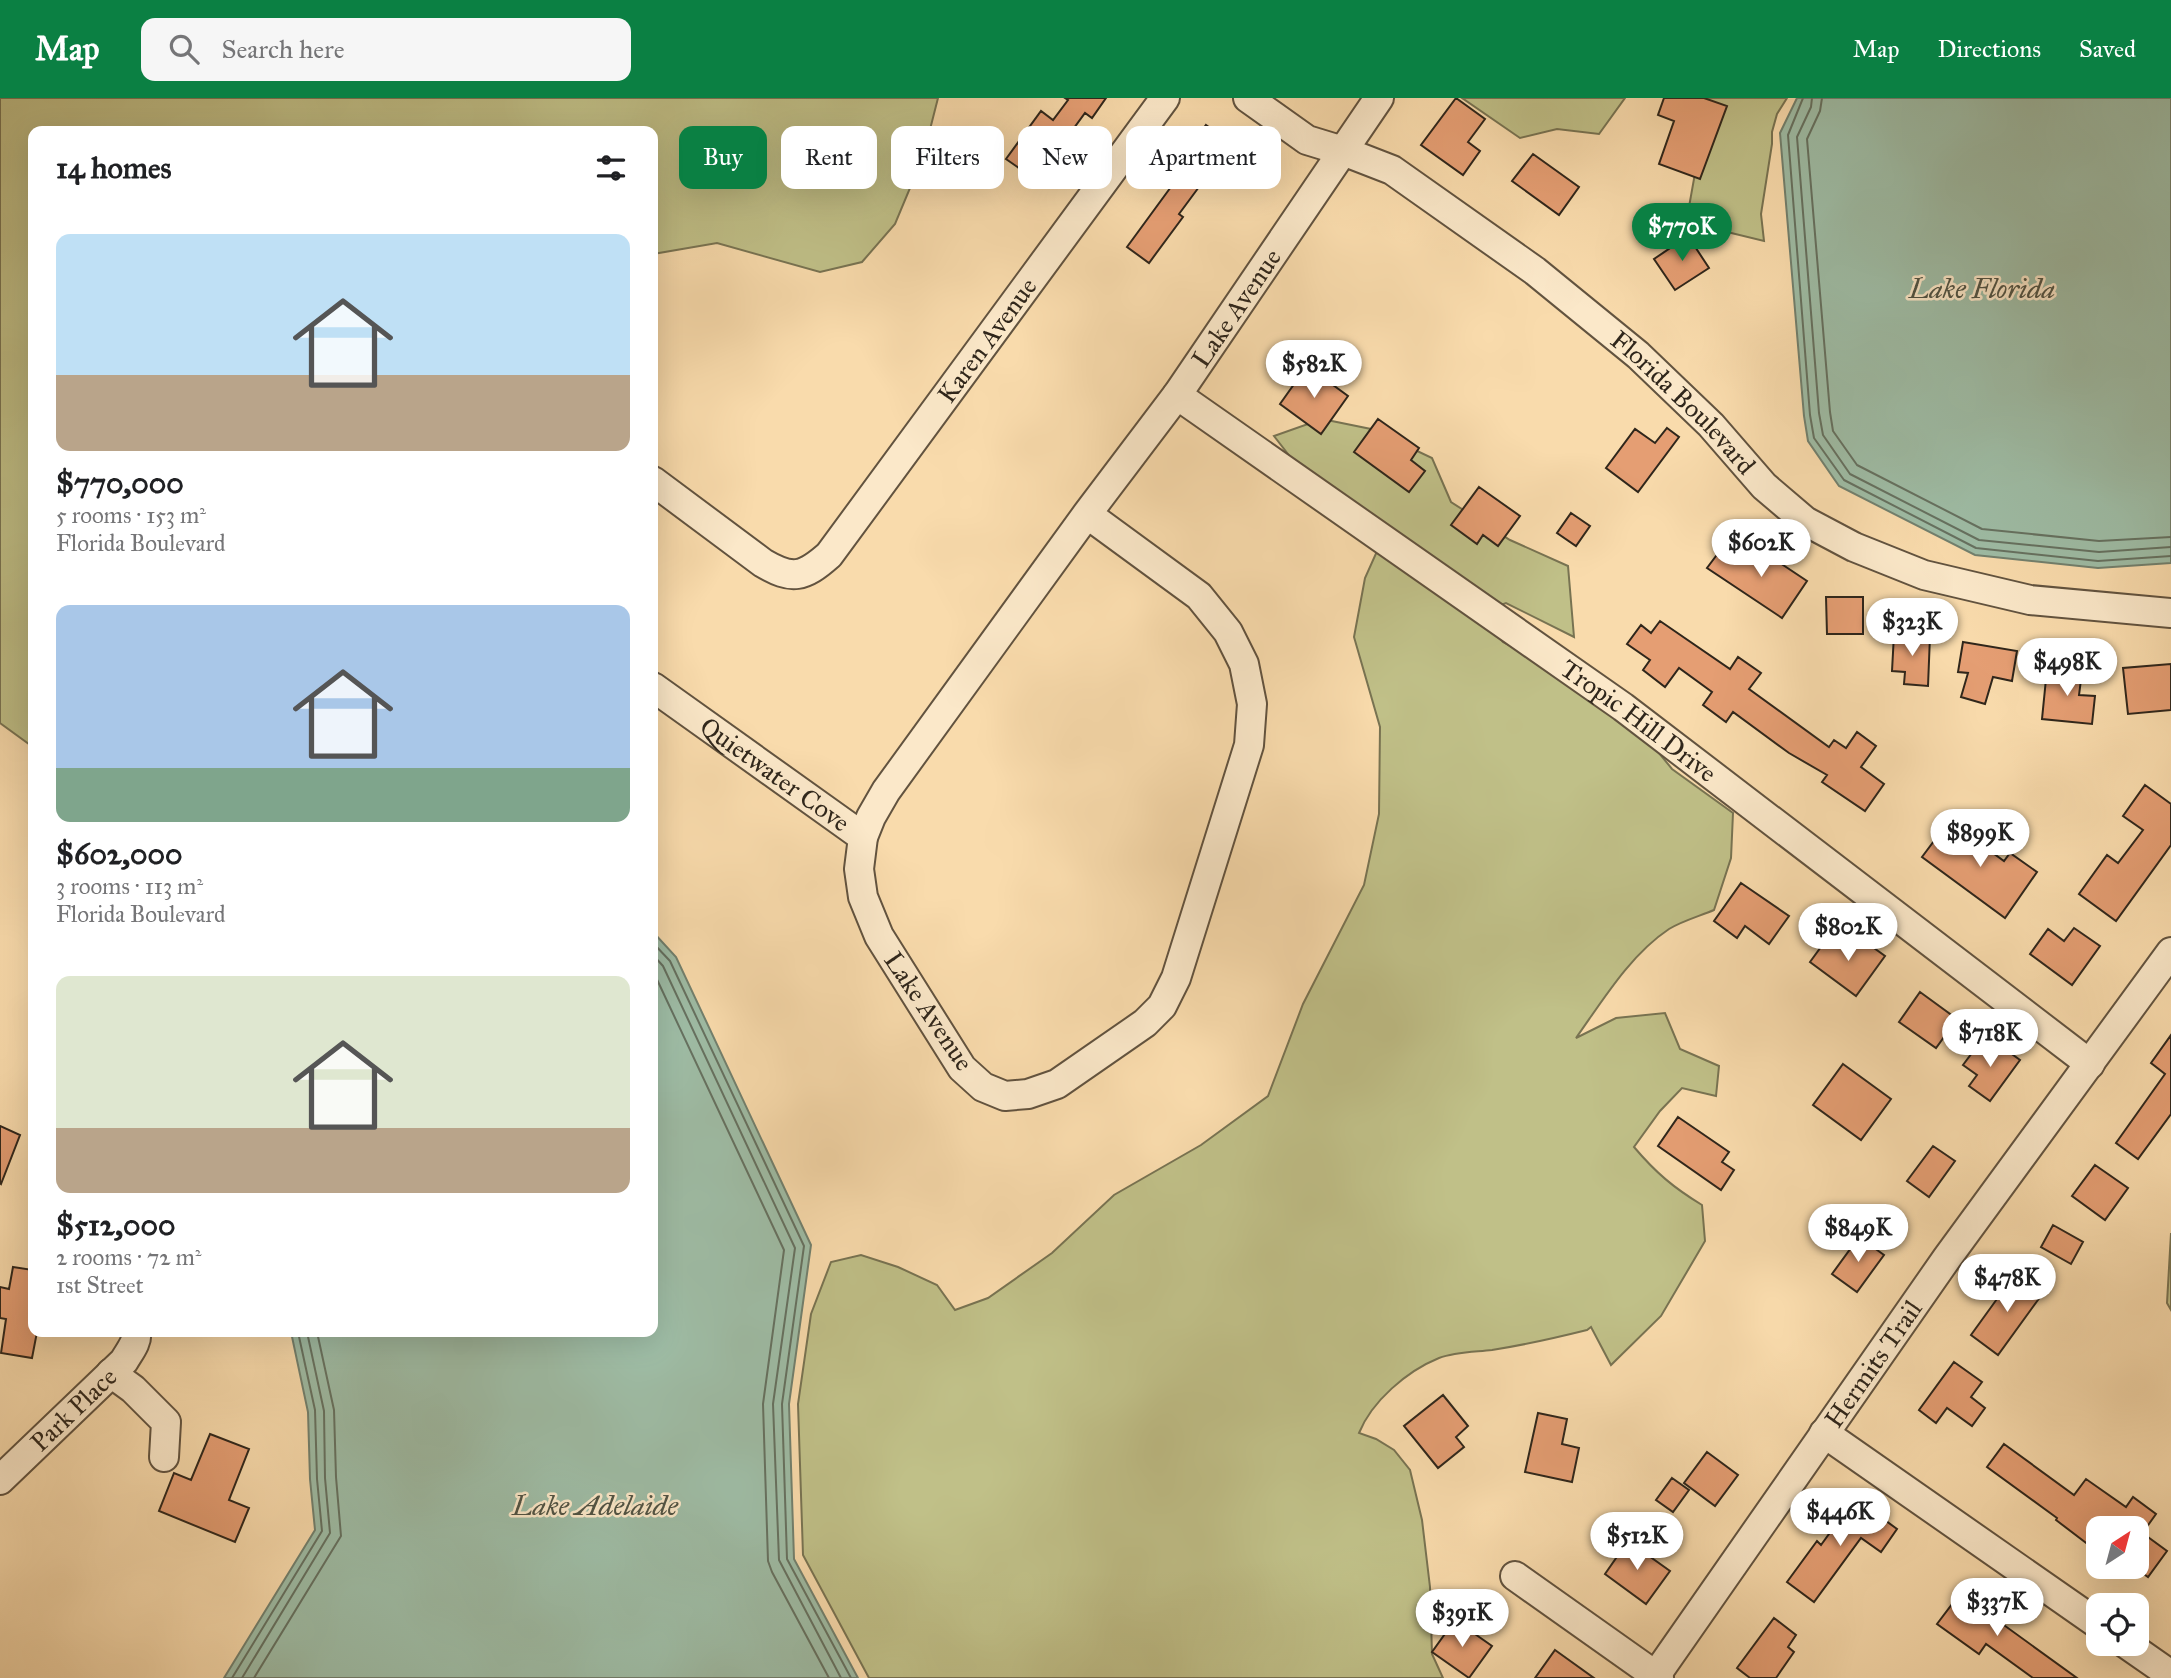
<!DOCTYPE html>
<html lang="en">
<head>
<meta charset="utf-8">
<style>
  :root { --surface:#fff; --page:#f6f6f6; --text:#202124; --muted:#757577; --accent:#0b8043 }
  body { margin:0; font-family:"IM FELL Great Primer",serif; background:var(--page); color:var(--text); height:100vh; display:flex; flex-direction:column; font-size:26px; white-space:nowrap }
  * { box-sizing:border-box; margin:0 }
  p { font-size:23px; color:var(--muted) }
  .icon { flex:none; width:38px; height:38px; fill:none; stroke:currentColor; stroke-width:2; stroke-linecap:round; stroke-linejoin:round }
  .map { position:relative; flex:1; overflow:hidden }
  .panel { position:absolute; left:28px; top:28px; width:630px; height:1211px; display:flex; flex-direction:column; background:var(--surface); border-radius:14px; box-shadow:0 7px 28px #0002 }
  .panel>* { flex:none }
  .guide { position:absolute; left:679px; top:28px; width:665px; height:63px; display:flex; gap:14px }
  .needle { width:46px; rotate:36deg }
  .controls { position:absolute; left:2086px; top:1418px; display:grid; gap:14px }
  .controls a { display:grid; place-items:center; width:63px; height:63px; border-radius:14px; background:var(--surface); box-shadow:0 7px 28px #0002; font-size:35px }
  .price { position:absolute; translate:-50% -60px; padding:0 16px; border-radius:24px; background:#fff; color:#222; font-size:23px; line-height:46px; filter:drop-shadow(0 2px 4px #0008) }
  .price::after { content:''; position:absolute; left:50%; top:42px; width:21px; height:16px; margin-left:-10px; background:inherit; clip-path:polygon(0 0,100% 0,50% 100%) }
  .price.current { background:var(--accent); color:#fff }
  ul { padding:0; list-style:none }
  li { display:grid; align-content:center; gap:14px; height:371px; padding:0 28px }
  li span { display:grid; place-items:center; height:217px; border-radius:14px; color:#555 }
  li>.icon { margin-inline-start:auto }
  span .icon { width:126px; height:126px; fill:#fffc; stroke-width:1 }
  li b { font-size:30px }
  h2 { display:flex; justify-content:space-between; align-items:center; height:84px; padding:0 28px; font-size:30px }
  .tag { padding:0 24px; border-radius:14px; background:var(--surface); box-shadow:0 7px 28px #0002; font-size:24px; line-height:63px }
  .tag.current { background:var(--accent); color:#fff }
  header { display:flex; align-items:center; gap:42px; box-sizing:border-box; height:98px; padding:0 35px; background:var(--accent); color:#fff }
  header strong { font-size:33px }
  nav { display:flex; gap:38px; margin-inline-start:auto; font-size:24px }
  .search { width:490px; height:63px; background:var(--page); display:flex; align-items:center; gap:18px; box-sizing:border-box; padding:0 24px; border-radius:14px; color:var(--muted); font-size:26px }
  .map>svg:first-child { display:block }
  .green { fill:#c0c088; stroke:#787352; stroke-width:2 }
  .water { fill:#9ebca5; stroke:#72806e; stroke-width:2 }
  .lines { fill:none; stroke-linecap:round; stroke-linejoin:round }
  .shore { stroke:#667160; stroke-width:2 }
  .building { fill:#e59e73; stroke:#2f261b; stroke-width:2 }
  .minor-casing { stroke:#62533f; stroke-width:32 }
  .minor { stroke:#fbe8c9; stroke-width:28 }
  .labels { text-anchor:middle; dominant-baseline:central; stroke-width:5; stroke-linejoin:round; paint-order:stroke }
  .street-label { font-size:26px; fill:#2f261b; stroke:#fbe8c9 }
  .water-label { font-size:28px; font-style:italic; fill:#505344; stroke:#fbe8c9 }
</style>
</head>
<body>
<header>
<strong>Map</strong>
<div class="search"><svg class="icon" aria-label="search" viewBox="0 0 24 24"><circle cx="10" cy="10" r="6"/><path d="M15 15l6 6"/></svg>Search here</div>
<nav><a>Map</a><a>Directions</a><a>Saved</a></nav>
</header>
<div class="map">
<svg width="2171" height="1580" viewBox="0 0 2171 1580">
  <rect width="100%" height="100%" fill="#f9dbac"/>
  <filter id="stains"><feTurbulence type="fractalNoise" baseFrequency=".00286" numOctaves="4"/><feColorMatrix values="0 0 0 0 .2 0 0 0 0 .09 0 0 0 0 .02 0 0 0 .5 -.17"/></filter>
  <radialGradient id="worn" r=".72"><stop offset=".6" stop-color="#630" stop-opacity="0"/><stop offset="1" stop-color="#630" stop-opacity=".3"/></radialGradient>
  <path class="green" d="M0,0h938l-15,59 -28,67 -33,38 -42,10 -103,-29 -64,11v-123h-620v616l-33,-24z
    M1462,0h163l-26,36 -42,-5 -37,9z
    M1703,0h84l-10,16 -5,18v12l-11,70 3,27 -45,-11 -32,-12 17,-95z
    M1322,321l49,10 61,29 19,44 59,38 58,26 6,71 -68,-34 -8,3 -203,-143 -21,-27z
    M1378,451l114,80 11,13 35,19 112,81 22,27 61,44 -2,45 -17,52c-14,6 -32,11 -45,19 -39,26 -66,71 -93,109l40,-20 49,-5 15,36 39,17 -3,30 -34,-8 -22,23 -26,36c22,26 40,41 68,58l3,36 -44,75 -50,49 -20,-38 -4,3c-32,8 -63,15 -95,20 -17,2 -37,2 -53,8 -32,13 -67,43 -80,75l17,6 18,11 16,20 12,50 8,67 2,67 11,24h-574l-66,-123 -5,-151 13,-90 20,-52 30,-7 37,12 39,18 18,25 33,-12 64,-45 62,-58 87,-50 67,-49 35,-92 61,-119 15,-71 1,-87 -26,-90 11,-59z
    M2171,1135v77l-4,-7z"/>
  <path class="water" d="M1797,0h374v465l-73,5 -123,-13 -136,-69 -31,-45 -4,-25 -24,-283z
    M653,834l23,25 135,288 -22,159 5,155 64,119h-634l91,-148 -5,-51 -2,-67 -17,-80h362z"/>
  <g class="lines">
    <path class="shore" d="M1803,0l-15,37 22,280 4,23 30,42 132,68 122,13 73,-5
      M1812,0l-1,9 -14,30 22,276 4,22 27,39 129,66 120,12 72,-5
      M1822,0l-2,13 -13,28 23,273 3,19 24,34 125,64 117,12 72,-4
      M653,845l17,18 134,285 -22,158 5,155 64,119
      M653,857l10,11 132,282 -22,156 6,156 62,118
      M653,873l131,279 -21,154 5,157 4,11 57,106
      M232,1580l90,-147 -5,-52 -2,-69 -17,-78
      M242,1580l88,-145 -5,-55 -1,-67 -17,-79
      M254,1580l87,-142 -5,-59 -2,-67 -17,-78"/>
  </g>
  <path class="building" d="M1065,0h41l-14,20 -7,-5 -49,67 -30,-21 35,-48 12,9 15,-20z
    M1456,0l29,21 -17,23 12,9 -17,24 -42,-30z
    M1664,0h40l23,8 -27,73 -41,-15 15,-43 -16,-6z
    M1206,27l41,29 -18,25 -16,-11 -34,46 4,3 -34,46 -22,-16 49,-67 -7,-5z
    M1533,56l46,33 -20,28 -47,-34z
    M1688,138l21,32 -34,22 -21,-31z
    M1307,268l41,30 -27,38 -41,-30z
    M1378,321l41,29 -8,12 14,11 -16,21 -55,-40z
    M1667,330l12,9 -41,55 -32,-24 29,-39 20,14z
    M1479,389l41,29 -22,30 -15,-11 -6,9 -26,-19z
    M1571,415l19,13 -14,20 -19,-13z
    M1750,445l57,38 -25,37 -75,-50 12,-16 18,11z
    M1826,499h37v37h-36z
    M1660,523l70,48 8,-12 23,16 -12,16 80,58 5,-7 12,8 11,-16 19,14 -15,21 23,17 -19,27 -43,-29 5,-7 -38,-22 -56,-41 -7,10 -23,-17 9,-13 -33,-24 -14,19 -22,-17 7,-10 -23,-16 14,-19 10,8z
    M1894,536l36,2 -2,50 -24,-2 1,-12 -13,-1z
    M1963,544l54,9 -5,30 -19,-4 -8,27 -24,-7 7,-24 -10,-1z
    M2171,566v46l-43,4 -5,-46z
    M2047,571l35,3 -3,23 16,1 -3,28 -50,-5z
    M2145,687l26,19v41l-55,76 -37,-27 28,-39 11,8 25,-33 -20,-14z
    M1949,723l55,40 6,-8 27,19 -32,46 -83,-61z
    M1741,785l48,33 -20,28 -24,-18 -8,12 -23,-17z
    M2074,830l26,18 -28,39 -42,-31 18,-25 16,12z
    M1829,838l21,15 10,-13 25,18 -29,40 -46,-34z
    M1920,894l37,27 -21,29 -37,-26z
    M2171,937v79l-33,45 -22,-16 49,-69 -14,-11z
    M1994,943l26,19 -30,41 -21,-15 8,-11 -14,-10 15,-20 8,6z
    M1843,966l48,35 -30,41 -48,-35z
    M1678,1019l51,35 -7,10 12,8 -13,20 -63,-44z
    M0,1028l20,9 -19,49 -1,-1z
    M1933,1048l22,15 -26,36 -22,-16z
    M2095,1067l33,23 -23,32 -33,-24z
    M2053,1127l30,17 -12,22 -30,-17z
    M1859,1139l25,18 -27,37 -25,-18z
    M13,1169l20,3v62h4l-5,26 -31,-5 5,-34 -6,-1v-31l9,2z
    M2015,1176l28,19 -45,62 -27,-20z
    M1954,1264l28,20 -11,15 14,11 -13,18 -25,-18 -11,15 -17,-13z
    M1443,1297l25,31 -12,11 8,10 -26,21 -34,-42z
    M1538,1315l29,6 -5,25 17,4 -7,34 -47,-10z
    M210,1336l39,15 -20,51 20,8 -14,34 -76,-31 15,-38 17,7z
    M2004,1346l70,51 12,-16 40,28 7,-10 23,17 -10,14h-48v24l-42,-32 1,-2 -70,-51z
    M1707,1354l31,23 -23,31 -31,-23z
    M1672,1380l17,12 -16,22 -17,-12z
    M1855,1400l42,31 -16,23 -20,-14 -47,64 -27,-20 30,-41 4,4z
    M2137,1431l30,22 -19,26 -11,-8z
    M1628,1443l42,30 -24,33 -41,-30z
    M1962,1493l41,30 -2,2 76,55h-44l-47,-34 -7,10 -42,-30z
    M1774,1520l22,17 -8,12 6,5 -18,26h-26l-13,-10z
    M1455,1522l37,26 -23,32 -37,-26z
    M1555,1552l39,28h-59z"/>
  <g class="lines">
    <g class="minor-casing">
      <g id="minor">
        <path id="s1" d="M1248,0l59,42 36,11 49,19 143,101 103,84 73,70 53,61 41,35 49,26 70,28 106,25 141,13"/>
        <path id="s2" d="M1177,297l446,312 467,357"/>
        <path id="s3" d="M653,383l110,82c29,17 40,15 66,-8l336,-457"/>
        <path id="s4" d="M1087,416l112,82 29,36 16,32 8,40 -3,41 -73,233 -14,28 -17,17 -88,61 -29,10 -23,2 -22,-9 -21,-19 -83,-132 -16,-39 -4,-28 4,-32 8,-20 15,-26 201,-277 90,-119 202,-297"/>
        <path id="s5" d="M653,589l210,150"/>
        <path d="M111,1275l22,16 33,33 -2,35"/>
        <path d="M1824,1335l274,191"/>
        <path id="s6" d="M0,1382l124,-119c5,-9 14,-19 12,-29"/>
        <path d="M1515,1478l144,102"/>
        <path d="M2125,1545l46,32"/>
        <path id="s7" d="M1654,1580l293,-420 224,-306"/>
      </g>
    </g>
    <use href="#minor" class="minor"/>
  </g>
  <g class="labels">
    <g class="street-label">
      <text stroke="none"><textPath href="#s4" startOffset="1722">Lake Avenue</textPath></text>
      <text stroke="none"><textPath href="#s3" startOffset="478">Karen Avenue</textPath></text>
      <text stroke="none"><textPath href="#s1" startOffset="536">Florida Boulevard</textPath></text>
      <text stroke="none"><textPath href="#s2" startOffset="565">Tropic Hill Drive</textPath></text>
      <text stroke="none"><textPath href="#s5" startOffset="150">Quietwater Cove</textPath></text>
      <text transform="translate(929 913) rotate(56)">Lake Avenue</text>
      <text stroke="none"><textPath href="#s7" startOffset="383">Hermits Trail</textPath></text>
      <text stroke="none"><textPath href="#s6" startOffset="102">Park Place</textPath></text>
    </g>
    <g class="water-label">
      <text x="1982" y="190">Lake Florida</text>
      <text x="595" y="1407">Lake Adelaide</text>
    </g>
  </g>
  <rect width="100%" height="100%" filter="url(#stains)"/>
  <rect width="100%" height="100%" fill="url(#worn)"/>
</svg>
<div class="controls">
<a><svg class="needle" viewBox="-14 -14 28 28"><path d="M0-13l5 13h-10z" fill="#e53935"/><path d="M0 13l5-13h-10z" fill="#757577"/></svg></a>
<a><svg class="icon" aria-label="locate" viewBox="0 0 24 24"><circle cx="12" cy="12" r="6"/><path d="M12 2v4M12 18v4M2 12h4M18 12h4"/></svg></a>
</div>
<b class="price current" style="left:1682px;top:165px">$770K</b>
<b class="price" style="left:1314px;top:302px">$582K</b>
<b class="price" style="left:1761px;top:481px">$602K</b>
<b class="price" style="left:1912px;top:560px">$323K</b>
<b class="price" style="left:2067px;top:600px">$498K</b>
<b class="price" style="left:1980px;top:771px">$899K</b>
<b class="price" style="left:1848px;top:865px">$802K</b>
<b class="price" style="left:1990px;top:971px">$718K</b>
<b class="price" style="left:1858px;top:1166px">$849K</b>
<b class="price" style="left:2007px;top:1216px">$478K</b>
<b class="price" style="left:1840px;top:1450px">$446K</b>
<b class="price" style="left:1637px;top:1474px">$512K</b>
<b class="price" style="left:1997px;top:1540px">$337K</b>
<b class="price" style="left:1462px;top:1551px">$391K</b>
<div class="guide">
<a class="tag current">Buy</a>
<a class="tag">Rent</a>
<a class="tag">Filters</a>
<a class="tag">New</a>
<a class="tag">Apartment</a>
</div>
<section class="panel">
<h2>14 homes<svg class="icon" aria-label="filters" viewBox="0 0 24 24"><path d="M4 7h16M4 17h16"/><circle cx="9" cy="7" r="2"/><circle cx="15" cy="17" r="2"/></svg></h2>
<ul>
<li><span style="background:linear-gradient(#bfe0f5 65%,#b9a48a 0)"><svg class="icon" aria-label="home" viewBox="0 0 24 24"><path d="M3 11l9-7 9 7M6 9v11h12V9"/></svg></span><div><b>$770,000</b><p>5 rooms · 153 m²</p><p>Florida Boulevard</p></div></li>
<li><span style="background:linear-gradient(#a9c7e8 75%,#7fa58c 0)"><svg class="icon" aria-label="home" viewBox="0 0 24 24"><path d="M3 11l9-7 9 7M6 9v11h12V9"/></svg></span><div><b>$602,000</b><p>3 rooms · 113 m²</p><p>Florida Boulevard</p></div></li>
<li><span style="background:linear-gradient(#dfe7d0 70%,#b9a48a 0)"><svg class="icon" aria-label="home" viewBox="0 0 24 24"><path d="M3 11l9-7 9 7M6 9v11h12V9"/></svg></span><div><b>$512,000</b><p>2 rooms · 72 m²</p><p>1st Street</p></div></li>
</ul>
</section>
</div>
</body>
</html>
